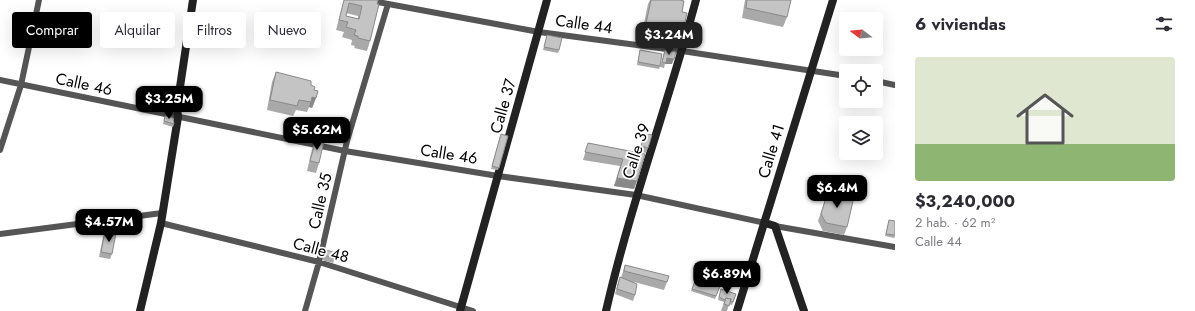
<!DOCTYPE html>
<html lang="es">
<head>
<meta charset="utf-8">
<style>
  :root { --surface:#fff; --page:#f2f2f3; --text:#2b2b33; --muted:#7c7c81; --accent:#000 }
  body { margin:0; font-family:Jost,sans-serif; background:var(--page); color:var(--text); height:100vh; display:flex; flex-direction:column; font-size:15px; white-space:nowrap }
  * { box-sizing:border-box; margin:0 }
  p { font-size:13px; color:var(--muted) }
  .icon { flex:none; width:22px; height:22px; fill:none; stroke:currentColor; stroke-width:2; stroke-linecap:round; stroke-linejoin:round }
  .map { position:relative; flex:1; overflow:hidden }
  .details { display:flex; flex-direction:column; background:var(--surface); width:300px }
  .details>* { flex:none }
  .hud { position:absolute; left:12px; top:12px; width:380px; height:36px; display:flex; gap:8px }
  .needle { width:26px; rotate:286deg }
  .controls { position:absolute; left:839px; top:12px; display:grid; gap:8px }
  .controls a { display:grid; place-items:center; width:44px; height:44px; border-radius:4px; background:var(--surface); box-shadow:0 4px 16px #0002; font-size:20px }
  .price { position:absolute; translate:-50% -34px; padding:0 9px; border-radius:8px; background:var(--accent); color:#fff; font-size:13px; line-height:26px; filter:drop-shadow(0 1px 2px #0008) }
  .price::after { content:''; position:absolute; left:50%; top:24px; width:12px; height:9px; margin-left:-6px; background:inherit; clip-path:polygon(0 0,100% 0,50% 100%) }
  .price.on { background:#222; color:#fff }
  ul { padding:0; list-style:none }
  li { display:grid; align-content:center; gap:8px; height:212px; padding:0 20px }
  li span { display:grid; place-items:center; height:124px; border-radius:4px; color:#555 }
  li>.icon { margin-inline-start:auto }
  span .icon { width:72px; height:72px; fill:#fffc; stroke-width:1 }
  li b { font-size:17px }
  h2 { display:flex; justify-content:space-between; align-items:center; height:48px; padding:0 20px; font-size:17px }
  .pill { padding:0 14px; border-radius:4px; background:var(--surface); box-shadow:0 4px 16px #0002; font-size:14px; line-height:36px }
  .pill.on { background:var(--accent); color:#fff }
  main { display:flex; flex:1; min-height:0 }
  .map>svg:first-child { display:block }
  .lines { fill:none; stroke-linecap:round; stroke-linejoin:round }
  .street { stroke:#555; stroke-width:6 }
  .secondary { stroke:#222; stroke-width:8 }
  .wall { fill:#a9a9a9; fill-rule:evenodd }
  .shaded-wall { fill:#898989 }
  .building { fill:#c4c4c4; stroke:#898989; fill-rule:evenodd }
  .labels { text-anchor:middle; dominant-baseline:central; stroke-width:3.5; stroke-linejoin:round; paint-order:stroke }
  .street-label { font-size:16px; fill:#000; stroke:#fff }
</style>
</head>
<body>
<main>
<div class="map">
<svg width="895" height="311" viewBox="0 0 895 311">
  <rect width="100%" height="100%" fill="#fff"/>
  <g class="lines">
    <path class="street" d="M367,0l172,32 143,19 164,25
      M0,80l345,71 153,25 138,19 129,28
      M876,81l19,4
      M0,150l21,-65 18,-85
      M161,223l158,39 154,49
      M775,226l120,21
      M0,234l162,-21
      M305,311l14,-49 28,-121 41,-137"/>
    <path class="secondary" d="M765,223l10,3 29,85
      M140,311l21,-88 17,-106 -1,-10 16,-107
      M460,311l87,-311
      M606,311c24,-105 62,-207 90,-311
      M737,311l96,-311"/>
  </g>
  <path class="wall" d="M344,0h34l-8,41 -3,10 -13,-3 1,-2 -4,-1 1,-5 -10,-3 2,-5 -8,-2zM346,13l12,3v3l-12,-3z
    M650,0h30l2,36 -4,10 -37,-8 7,-34z
    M745,0h46l-4,17 -4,10 -41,-9z
    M547,35l12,15 -1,3 -15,-3z
    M640,50l20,16 -1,3 -22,-4z
    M665,50l7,14h-7l-1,4 -4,-1z
    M276,72l35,13 3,5 2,8 -4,10 -3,-1 -2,5 -11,-2 -3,6 -26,-6 5,-28z
    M165,116l9,8 -1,3 -10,-3z
    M645,133l3,15 -2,5 -7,-2z
    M500,136h8l-10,34 -7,-1z
    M316,139l3,24 -3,10 -9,-2 5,-22z
    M588,143l57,11 -11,35 -20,-3 6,-20 -37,-6z
    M828,191l19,36 -3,8 -21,-4 -5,-10z
    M889,220l6,17 -1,1 -9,-2z
    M105,232l7,22 -2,5 -11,-2 4,-20z
    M326,250l9,8 -2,5 -11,-3z
    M625,265l42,17 -3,8 -30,-8 1,13 -2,6 -18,-7 3,-12 2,-5 1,1z
    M696,278l24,8 -5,13 -24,-8z
    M721,289l15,5 -4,11 -3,-1 -2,7h-6l3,-9 -6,-2z"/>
  <path class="shaded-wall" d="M667,58l7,1 -2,5h-7z
    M312,97l4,1 -4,10 -3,-1z
    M617,178l20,3 -3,8 -20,-3z"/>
  <path class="building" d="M344,0h34l-1,4h2l-9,37 -12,-3v-2l-4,-1 2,-5 -10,-3 2,-5 -9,-2zM349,3l13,3 -3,13 -13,-3z
    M651,0h29l4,1 -2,11 5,1 -5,23 -37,-8z
    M747,0h44l-4,17 -41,-9z
    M547,35l15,3 -3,12 -15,-3z
    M640,50l22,4 -2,12 -22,-4z
    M665,50l11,2 -2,7 -7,-1 -1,5 -4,-1z
    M276,72l35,9v4l4,2 -1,3 4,1 -2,7 -4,-1 -1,5 -12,-2 -2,6 -27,-6z
    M165,116l8,2 1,6 -10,-3z
    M645,133l7,2 -4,13 -7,-2z
    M501,134l7,2 -9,32 -7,-2z
    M316,139l8,2 -5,22 -9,-2z
    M588,143l57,11 -8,27 -20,-3 6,-19 -38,-7z
    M828,191l26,6 -7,30 -21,-4 -5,-9z
    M889,220l6,1v14h-1l-8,-1z
    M105,232l11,1 -4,21 -11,-2z
    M326,250l10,3 -1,5 -11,-3z
    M625,265l44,11 -2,6 -43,-11z
    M620,277l17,7 -2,11 -18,-6z
    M696,278l24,8 -4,10 -24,-7z
    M721,289l15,5 -3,8 -3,-1 1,-2 -5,-1 -1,2 -6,-3z
    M726,298l5,1 -2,7 -5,-2z"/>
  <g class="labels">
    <g class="street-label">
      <text transform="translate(584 24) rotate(8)">Calle 44</text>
      <text transform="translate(84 84) rotate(12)">Calle 46</text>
      <text transform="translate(503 106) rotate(-74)">Calle 37</text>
      <text transform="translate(636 151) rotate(-72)">Calle 39</text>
      <text transform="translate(771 151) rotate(-73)">Calle 41</text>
      <text transform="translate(449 154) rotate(9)">Calle 46</text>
      <text transform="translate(320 201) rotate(-77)">Calle 35</text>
      <text transform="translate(321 250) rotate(15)">Calle 48</text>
    </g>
  </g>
</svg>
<div class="controls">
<a><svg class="needle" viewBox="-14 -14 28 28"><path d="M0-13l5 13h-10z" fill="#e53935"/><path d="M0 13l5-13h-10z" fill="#7c7c81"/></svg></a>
<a><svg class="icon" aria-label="locate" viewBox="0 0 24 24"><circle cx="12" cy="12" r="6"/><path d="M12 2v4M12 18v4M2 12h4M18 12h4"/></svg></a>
<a><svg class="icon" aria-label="layers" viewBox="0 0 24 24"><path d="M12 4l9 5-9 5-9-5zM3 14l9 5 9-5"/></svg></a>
</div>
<b class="price on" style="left:669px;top:56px">$3.24M</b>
<b class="price" style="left:169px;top:120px">$3.25M</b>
<b class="price" style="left:317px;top:151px">$5.62M</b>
<b class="price" style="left:837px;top:209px">$6.4M</b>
<b class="price" style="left:109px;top:243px">$4.57M</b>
<b class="price" style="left:727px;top:295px">$6.89M</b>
<div class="hud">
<a class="pill on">Comprar</a>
<a class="pill">Alquilar</a>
<a class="pill">Filtros</a>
<a class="pill">Nuevo</a>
</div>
</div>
<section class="details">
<h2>6 viviendas<svg class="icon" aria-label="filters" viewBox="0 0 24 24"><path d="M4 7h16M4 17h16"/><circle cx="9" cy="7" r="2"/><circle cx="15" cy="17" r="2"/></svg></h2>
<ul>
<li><span style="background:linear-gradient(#dfe7d0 70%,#8fb573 0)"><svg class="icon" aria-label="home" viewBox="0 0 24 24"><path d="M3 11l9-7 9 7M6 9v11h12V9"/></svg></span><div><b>$3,240,000</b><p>2 hab. · 62 m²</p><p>Calle 44</p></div></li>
</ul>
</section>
</main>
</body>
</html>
